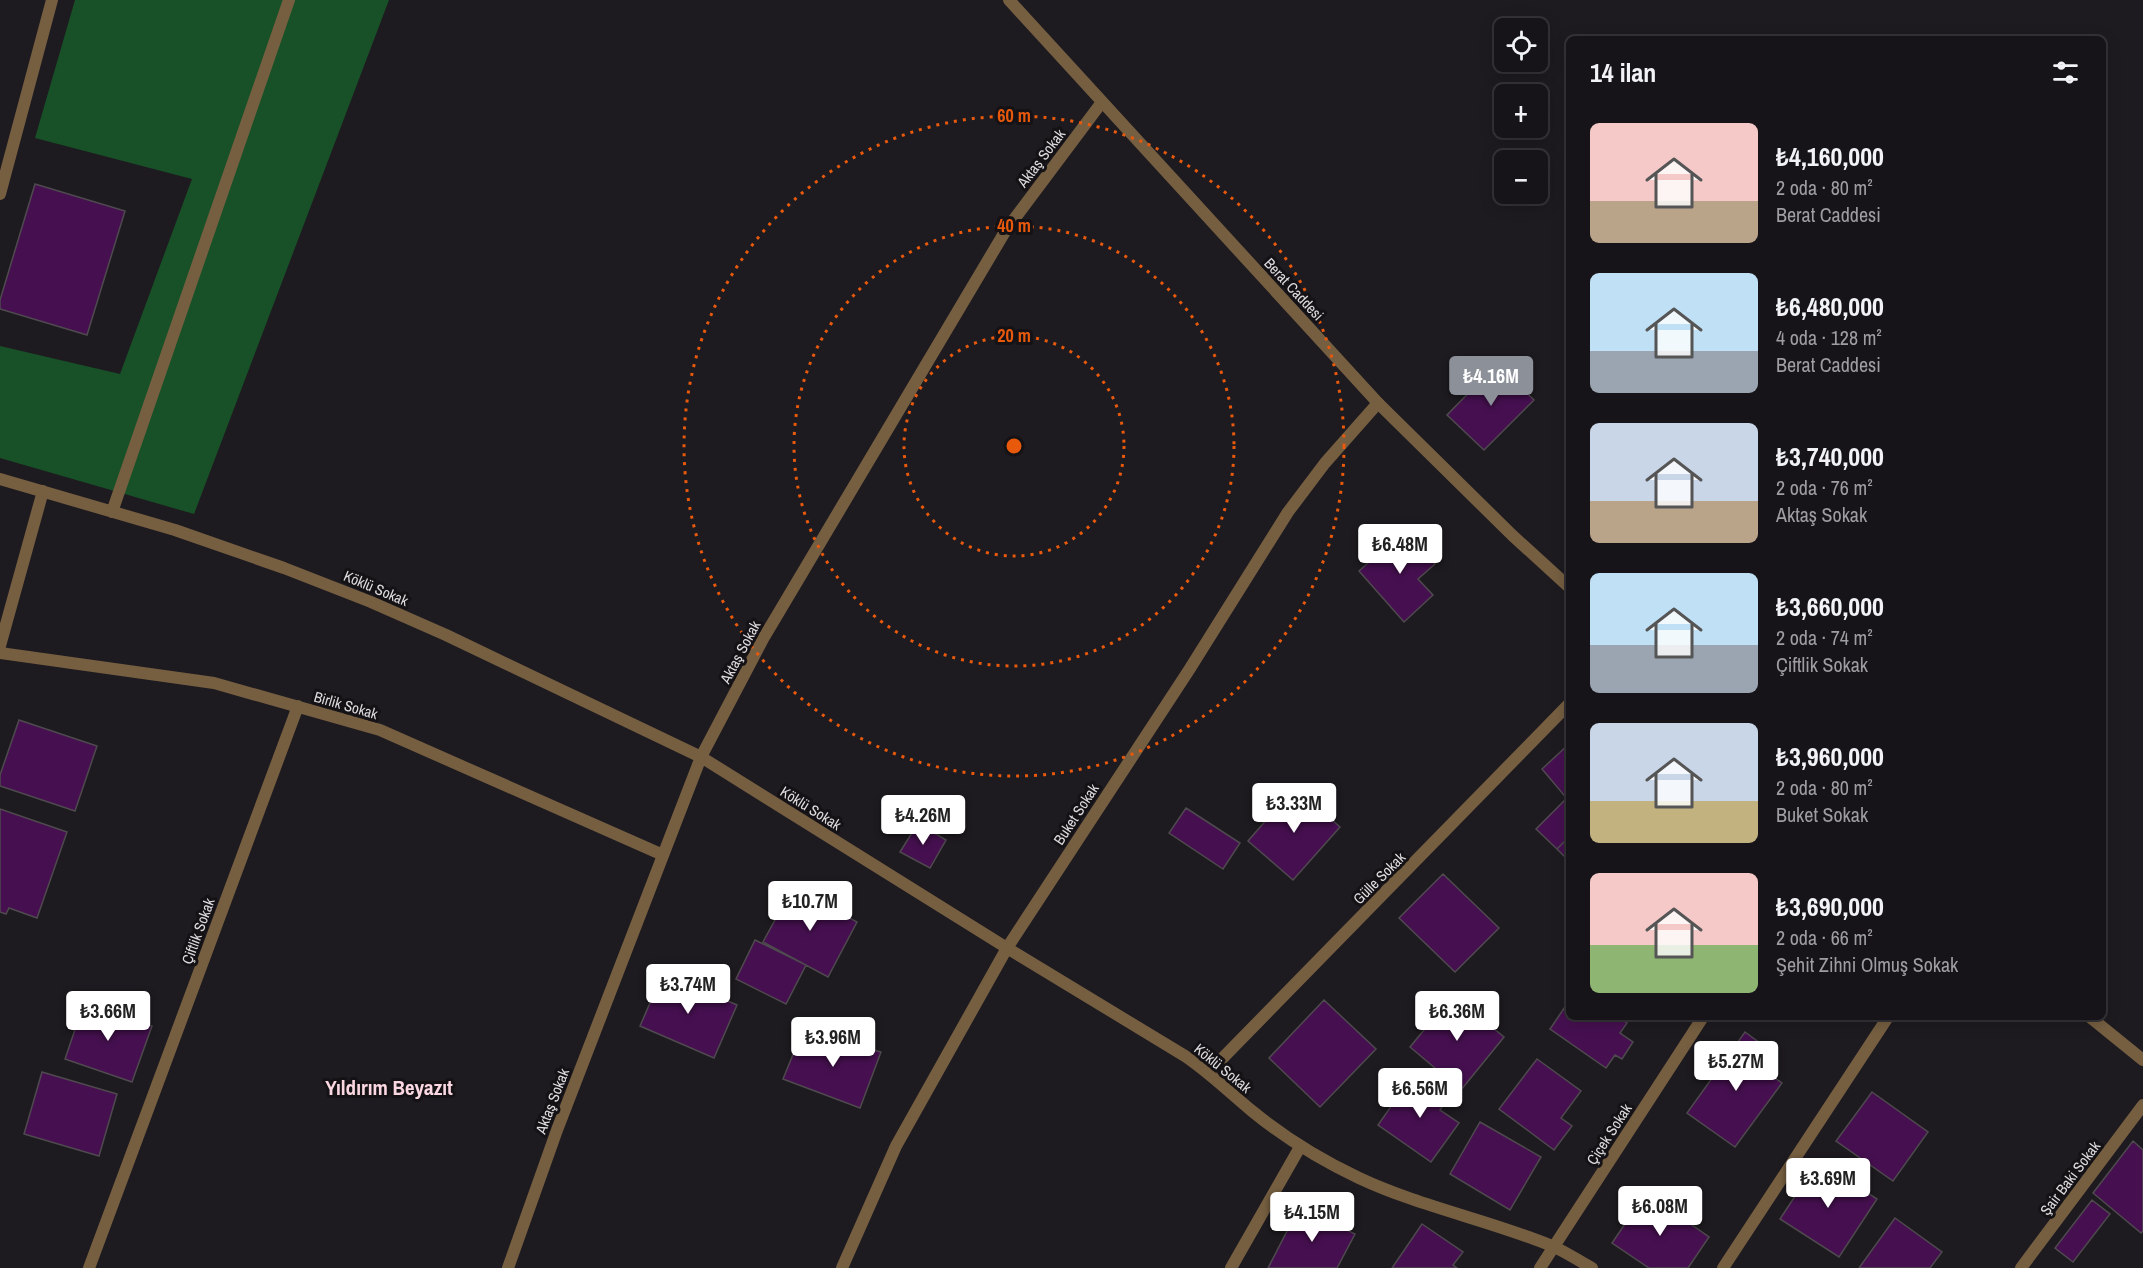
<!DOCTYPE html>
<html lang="tr">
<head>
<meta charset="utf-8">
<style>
  :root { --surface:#161418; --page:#1f1d21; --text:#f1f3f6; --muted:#9e9ea2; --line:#353337; --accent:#8c9099 }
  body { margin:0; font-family:"Archivo Narrow",sans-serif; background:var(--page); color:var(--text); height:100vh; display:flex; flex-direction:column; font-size:22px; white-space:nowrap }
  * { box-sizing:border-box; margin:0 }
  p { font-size:20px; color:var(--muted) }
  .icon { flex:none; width:33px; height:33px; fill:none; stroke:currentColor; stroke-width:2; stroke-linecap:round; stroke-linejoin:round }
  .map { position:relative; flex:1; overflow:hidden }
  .sheet { position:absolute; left:1566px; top:36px; width:540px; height:984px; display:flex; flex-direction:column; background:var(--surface); border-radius:9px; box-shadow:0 3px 15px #0003,0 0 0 2px var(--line) }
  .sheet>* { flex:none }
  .controls { position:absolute; left:1494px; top:18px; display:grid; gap:12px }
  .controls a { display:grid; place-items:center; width:54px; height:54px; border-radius:9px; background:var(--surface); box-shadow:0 3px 15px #0003,0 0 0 2px var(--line); font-size:30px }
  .price { position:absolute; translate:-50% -51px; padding:0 14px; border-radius:6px; background:#fff; color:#222; font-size:20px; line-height:39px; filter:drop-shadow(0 2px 3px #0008) }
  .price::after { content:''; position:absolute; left:50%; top:36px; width:18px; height:14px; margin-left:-9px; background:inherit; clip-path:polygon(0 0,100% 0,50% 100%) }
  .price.selected { background:var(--accent); color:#fff }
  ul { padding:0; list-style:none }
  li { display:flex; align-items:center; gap:18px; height:150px; padding:0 24px }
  li span { display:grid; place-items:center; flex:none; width:168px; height:120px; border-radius:9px; color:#555 }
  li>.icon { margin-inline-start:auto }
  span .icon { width:72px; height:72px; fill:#fffc; stroke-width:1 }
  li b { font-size:26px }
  h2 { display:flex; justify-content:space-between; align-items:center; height:72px; padding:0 24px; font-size:26px }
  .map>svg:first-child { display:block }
  .green { fill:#185127 }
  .building { fill:#461050; stroke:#4e4a4e; stroke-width:1.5 }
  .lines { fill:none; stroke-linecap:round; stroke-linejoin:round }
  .service { stroke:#765f41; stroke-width:12 }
  .minor { stroke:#765f41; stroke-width:12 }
  .tertiary { stroke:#765f41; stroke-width:12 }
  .ring { fill:none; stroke:#e8590c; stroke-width:3; stroke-dasharray:3 6 }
  .labels { text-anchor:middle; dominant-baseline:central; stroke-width:6; stroke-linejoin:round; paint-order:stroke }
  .street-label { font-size:15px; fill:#dedcdf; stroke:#151216 }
  .district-label { font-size:21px; font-weight:bold; fill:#fbd8e1; stroke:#151216 }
  .centre { fill:#e8590c; stroke:#151216; stroke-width:3 }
  .ring-label { font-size:18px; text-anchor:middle; font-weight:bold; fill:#e8590c; stroke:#151216; stroke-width:6; stroke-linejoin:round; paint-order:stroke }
</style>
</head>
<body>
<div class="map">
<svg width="2143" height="1268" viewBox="0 0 2143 1268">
  <rect width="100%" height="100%" fill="#1e1b20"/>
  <path class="green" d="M75,0h314l-195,514 -194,-56v-112l120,28 72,-195 -157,-41z"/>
  <path class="building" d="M35,184l90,27 -38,124 -87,-26v-9z
    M1497,364l37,36 -50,50 -37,-35z
    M1405,530l30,34 -17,15 15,16 -29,27 -45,-51z
    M19,720l78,26 -22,65 -75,-25v-11z
    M1569,744v57l-27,-32z
    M1295,787l45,40 -47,53 -45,-39z
    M1567,798l2,3v36l-12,12 -21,-20z
    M1186,808l54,35 -17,26 -54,-36z
    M0,809l67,23 -30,86 -28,-10 -3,6 -6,-2z
    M918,823l28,17 -16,28 -30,-16z
    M1569,837v24l-12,-12z
    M1443,874l56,54 -44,44 -56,-54z
    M793,887l64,35 -29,55 -65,-35z
    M755,940l51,25 -20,39 -50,-25z
    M663,973l74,32 -23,53 -74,-32z
    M1453,995l51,42 -43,53 -51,-43z
    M1324,1000l52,49 -56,58 -51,-49z
    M1569,1001v16h49l9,6 -7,10 13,9 -11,17 -7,-4 -9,13 -56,-39z
    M84,1003l68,23 -20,56 -67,-23z
    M803,1030l78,22 -21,56 -77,-29z
    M1745,1032l23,17 -11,16 25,18 -47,64 -48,-34z
    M1537,1059l44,32 -20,27 11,8 -18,24 -55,-41z
    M42,1072l75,22 -18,62 -75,-22z
    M1413,1075l34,24 -7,11 19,13 -28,39 -53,-37z
    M1872,1092l56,40 -35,49 -57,-40z
    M1480,1122l61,35 -31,53 -60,-36z
    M2133,1141l10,9v81l-2,2 -48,-40z
    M1818,1161l59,38 -38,58 -59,-38z
    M1646,1193l63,44 -21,31h-39l-37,-25z
    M2092,1200l18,14 -37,48 -18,-14z
    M1300,1206l55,28 -18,34h-69z
    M1895,1218l47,34 -12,16h-71z
    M1422,1224l41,28 -10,13 4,3h-65z"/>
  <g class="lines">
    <path class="service" d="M1231,1268l69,-121"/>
    <path class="minor" d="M0,194l52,-194
      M0,479l175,51 109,38 87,34 75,33 255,122 306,191 178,108c25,17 44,36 67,55 33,27 69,49 107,67 62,29 130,42 193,68 14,6 27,15 40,22
      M112,512l177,-512
      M0,646l43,-155
      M0,653l214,30 166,47 283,125
      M1209,1072l360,-368
      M89,1268l209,-562
      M508,1268l49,-138 144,-373 62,-118 243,-409 96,-128
      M842,1268l54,-122 111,-198 182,-278 99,-158 37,-49 53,-60
      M1540,1268l163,-251
      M1723,1268l165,-251
      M2021,1268l122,-163"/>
    <path class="tertiary" d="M1009,0l369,403 134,132 57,52
      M2090,1017l53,43"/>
  </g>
  <g class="ring">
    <circle cx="1014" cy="446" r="110"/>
    <circle cx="1014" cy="446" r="220"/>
    <circle cx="1014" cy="446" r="330"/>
  </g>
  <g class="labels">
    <g class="street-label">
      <text transform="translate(1041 158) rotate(-53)">Aktaş Sokak</text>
      <text transform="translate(1294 289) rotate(47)">Berat Caddesi</text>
      <text transform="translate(376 588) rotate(23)">Köklü Sokak</text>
      <text transform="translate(740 652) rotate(-62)">Aktaş Sokak</text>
      <text transform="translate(346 705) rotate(16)">Birlik Sokak</text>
      <text transform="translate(811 808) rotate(32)">Köklü Sokak</text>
      <text transform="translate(1076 814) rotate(-57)">Buket Sokak</text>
      <text transform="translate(1379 878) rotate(-45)">Gülle Sokak</text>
      <text transform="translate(198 931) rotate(-70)">Çiftlik Sokak</text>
      <text transform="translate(1223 1068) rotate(39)">Köklü Sokak</text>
      <text transform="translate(552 1101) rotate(-69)">Aktaş Sokak</text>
      <text transform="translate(1609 1134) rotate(-57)">Çiçek Sokak</text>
      <text transform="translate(2070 1178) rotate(-53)">Şair Baki Sokak</text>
    </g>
    <g class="district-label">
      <text x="389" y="1087">Yıldırım Beyazıt</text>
    </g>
  </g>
  <circle cx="1014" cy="446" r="9" class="centre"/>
  <g class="ring-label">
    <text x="1014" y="122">60 m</text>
    <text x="1014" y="232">40 m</text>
    <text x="1014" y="342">20 m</text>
  </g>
</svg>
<div class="controls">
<a><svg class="icon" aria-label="locate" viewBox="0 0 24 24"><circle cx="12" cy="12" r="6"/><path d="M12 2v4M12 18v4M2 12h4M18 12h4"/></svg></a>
<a>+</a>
<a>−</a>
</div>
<b class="price selected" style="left:1491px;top:407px">₺4.16M</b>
<b class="price" style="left:1400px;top:575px">₺6.48M</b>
<b class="price" style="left:1294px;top:834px">₺3.33M</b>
<b class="price" style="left:923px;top:846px">₺4.26M</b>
<b class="price" style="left:810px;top:932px">₺10.7M</b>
<b class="price" style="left:688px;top:1015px">₺3.74M</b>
<b class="price" style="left:108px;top:1042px">₺3.66M</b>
<b class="price" style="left:1457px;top:1042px">₺6.36M</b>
<b class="price" style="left:833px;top:1068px">₺3.96M</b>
<b class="price" style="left:1736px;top:1092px">₺5.27M</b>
<b class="price" style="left:1420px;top:1119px">₺6.56M</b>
<b class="price" style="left:1828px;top:1209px">₺3.69M</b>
<b class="price" style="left:1660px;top:1237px">₺6.08M</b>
<b class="price" style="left:1312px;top:1243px">₺4.15M</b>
<section class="sheet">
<h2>14 ilan<svg class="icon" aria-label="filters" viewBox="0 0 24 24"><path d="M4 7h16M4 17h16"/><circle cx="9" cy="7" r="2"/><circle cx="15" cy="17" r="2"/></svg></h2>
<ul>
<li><span style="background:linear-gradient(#f6c9c9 65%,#b9a48a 0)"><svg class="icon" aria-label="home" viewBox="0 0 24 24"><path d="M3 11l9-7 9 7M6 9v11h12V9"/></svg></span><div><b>₺4,160,000</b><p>2 oda · 80 m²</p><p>Berat Caddesi</p></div></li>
<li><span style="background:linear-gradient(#bfe0f5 65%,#9aa5b1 0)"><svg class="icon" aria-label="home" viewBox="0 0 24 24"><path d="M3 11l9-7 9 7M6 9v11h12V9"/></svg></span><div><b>₺6,480,000</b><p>4 oda · 128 m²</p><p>Berat Caddesi</p></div></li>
<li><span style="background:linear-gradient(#c9d6e8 65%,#b9a48a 0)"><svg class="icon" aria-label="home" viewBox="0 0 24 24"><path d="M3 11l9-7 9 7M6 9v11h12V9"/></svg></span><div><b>₺3,740,000</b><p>2 oda · 76 m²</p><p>Aktaş Sokak</p></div></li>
<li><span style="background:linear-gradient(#bfe0f5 60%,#9aa5b1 0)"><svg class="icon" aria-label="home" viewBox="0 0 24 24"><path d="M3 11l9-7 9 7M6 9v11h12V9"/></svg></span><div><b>₺3,660,000</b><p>2 oda · 74 m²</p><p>Çiftlik Sokak</p></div></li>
<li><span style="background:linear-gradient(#c9d6e8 65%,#c2b280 0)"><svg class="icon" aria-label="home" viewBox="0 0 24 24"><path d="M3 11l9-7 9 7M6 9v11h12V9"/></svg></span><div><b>₺3,960,000</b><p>2 oda · 80 m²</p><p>Buket Sokak</p></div></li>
<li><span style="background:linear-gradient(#f6c9c9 60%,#8fb573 0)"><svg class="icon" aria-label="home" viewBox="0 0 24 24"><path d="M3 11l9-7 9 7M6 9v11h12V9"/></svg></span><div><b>₺3,690,000</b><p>2 oda · 66 m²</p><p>Şehit Zihni Olmuş Sokak</p></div></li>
</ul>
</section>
</div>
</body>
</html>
